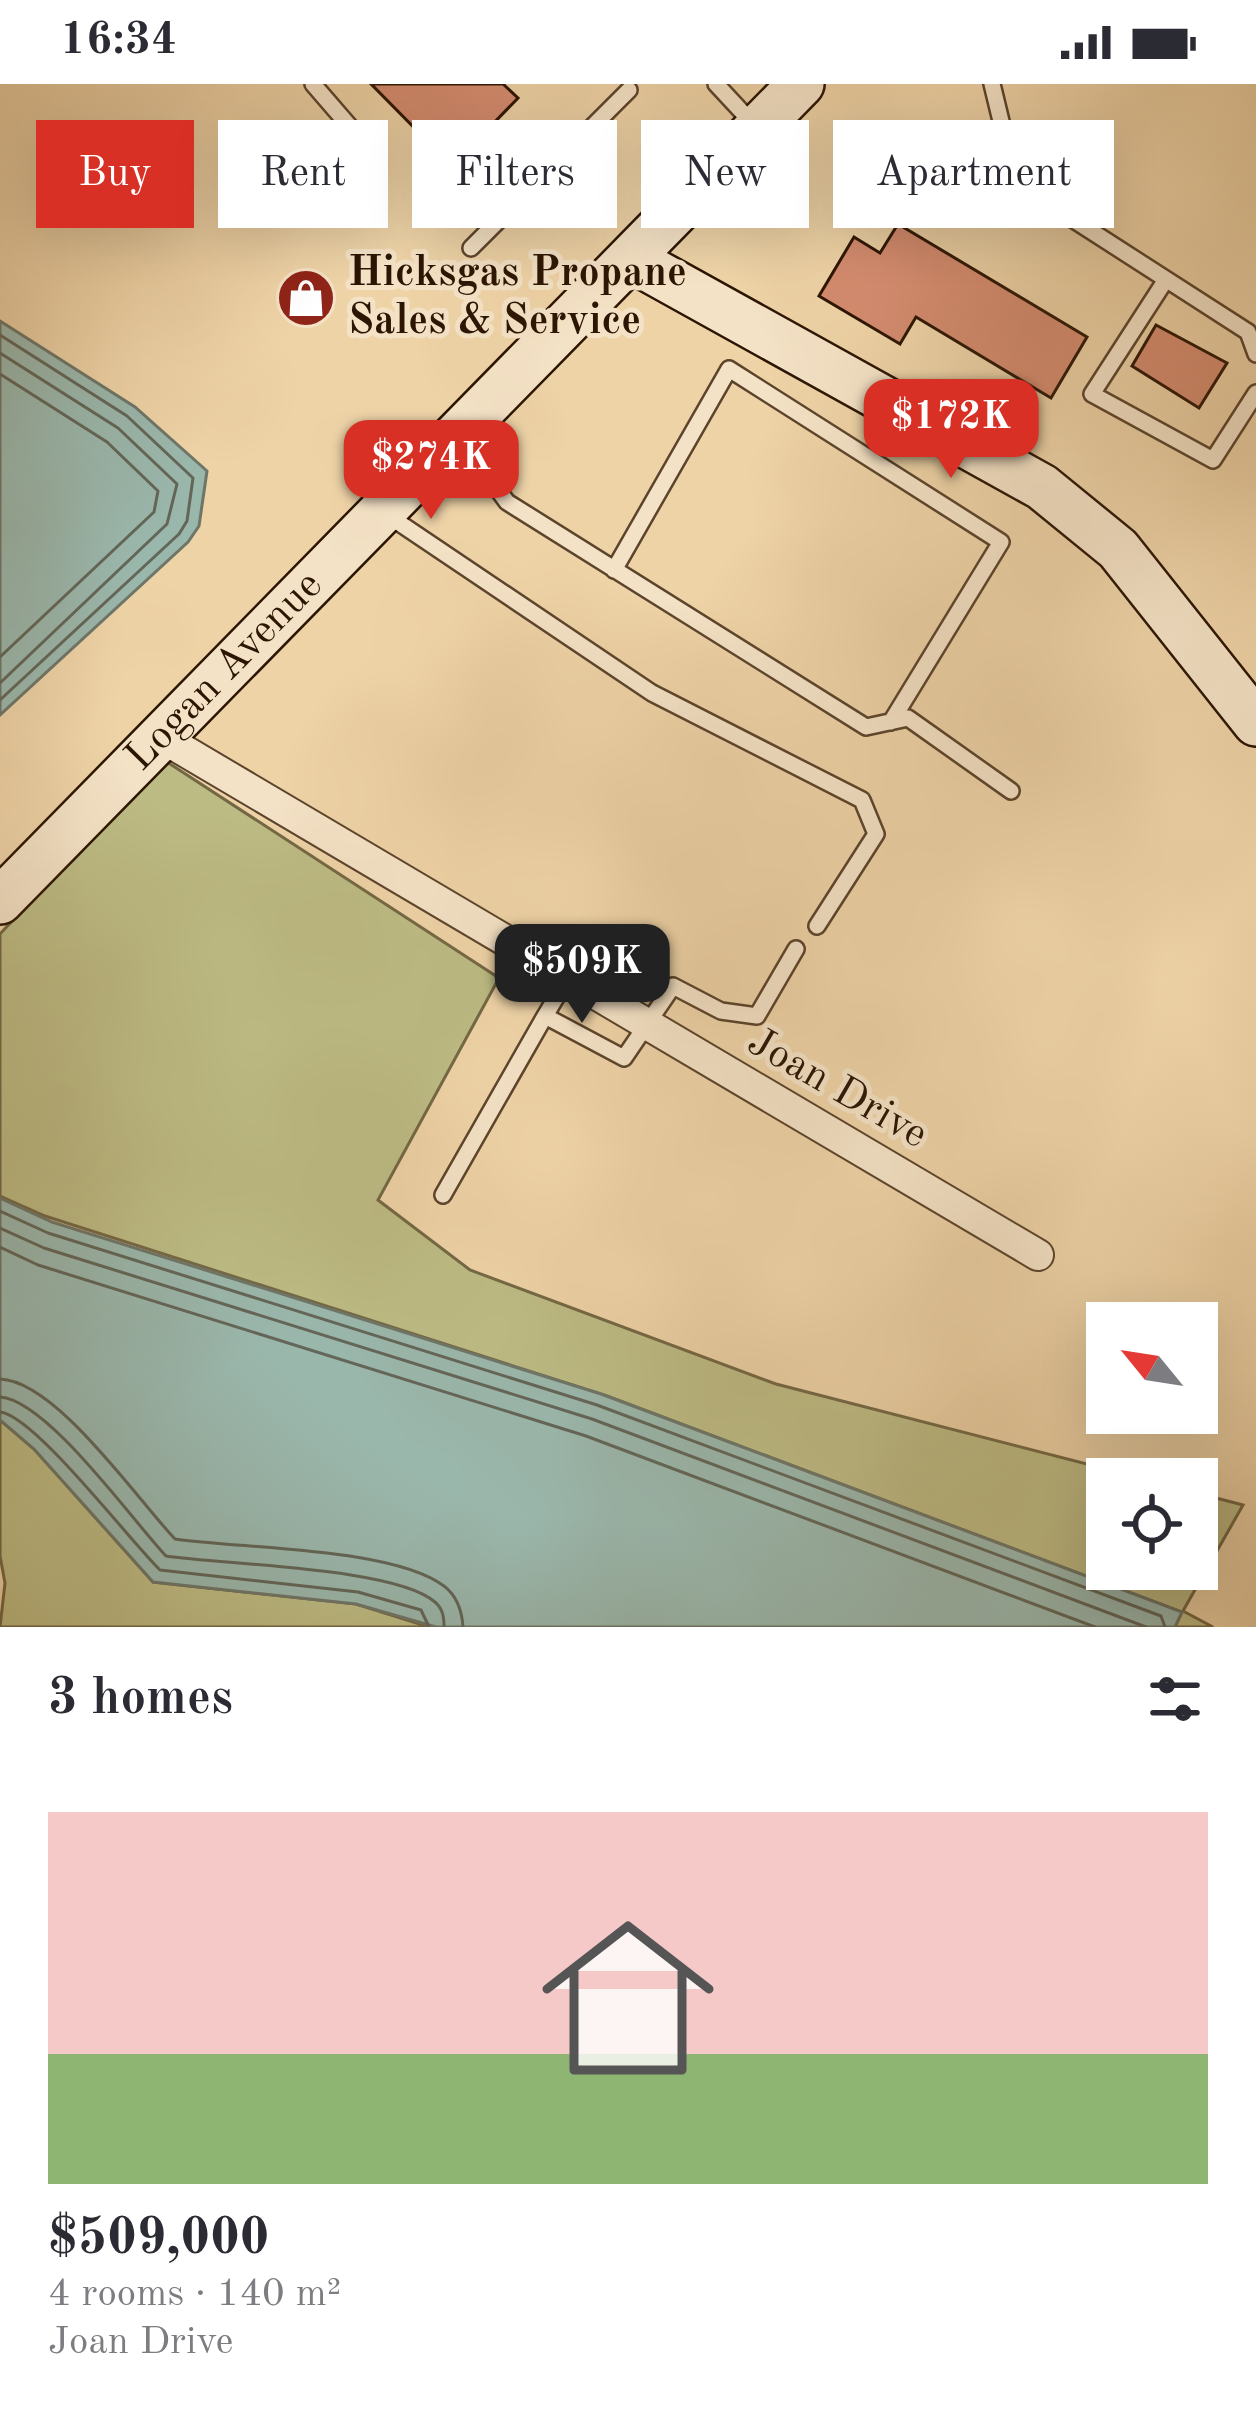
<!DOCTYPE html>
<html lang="en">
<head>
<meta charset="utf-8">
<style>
  :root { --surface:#fff; --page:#f7f7f7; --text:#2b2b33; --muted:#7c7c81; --accent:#d93025 }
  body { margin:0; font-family:"Old Standard TT",serif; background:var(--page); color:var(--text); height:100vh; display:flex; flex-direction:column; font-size:45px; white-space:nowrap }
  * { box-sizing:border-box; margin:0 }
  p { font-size:39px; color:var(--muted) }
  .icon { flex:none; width:66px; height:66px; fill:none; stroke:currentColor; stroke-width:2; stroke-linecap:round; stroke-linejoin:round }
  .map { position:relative; height:1543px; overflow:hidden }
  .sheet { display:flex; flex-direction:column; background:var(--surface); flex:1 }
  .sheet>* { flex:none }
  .banner { position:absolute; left:36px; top:36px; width:1185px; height:108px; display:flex; gap:24px }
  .needle { width:78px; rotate:300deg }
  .buttons { position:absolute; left:1086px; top:1218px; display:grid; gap:24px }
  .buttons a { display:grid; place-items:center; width:132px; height:132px; border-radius:0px; background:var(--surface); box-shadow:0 12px 48px #0002; font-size:60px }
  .price { position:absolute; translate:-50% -102px; padding:0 27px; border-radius:24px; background:var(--accent); color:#fff; font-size:39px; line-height:78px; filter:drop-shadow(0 3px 6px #0008) }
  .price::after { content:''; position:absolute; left:50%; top:72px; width:36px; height:27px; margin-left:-18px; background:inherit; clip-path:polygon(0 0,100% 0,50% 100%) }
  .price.on { background:#222; color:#fff }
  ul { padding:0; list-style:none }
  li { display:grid; align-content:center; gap:24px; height:636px; padding:0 48px }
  li span { display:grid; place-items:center; height:372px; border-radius:0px; color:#555 }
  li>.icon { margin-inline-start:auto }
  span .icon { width:216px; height:216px; fill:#fffc; stroke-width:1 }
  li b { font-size:51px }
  h2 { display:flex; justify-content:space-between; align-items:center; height:144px; padding:0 48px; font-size:51px }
  .tag { padding:0 42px; border-radius:0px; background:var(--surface); box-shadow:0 12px 48px #0002; font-size:42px; line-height:108px }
  .tag.on { background:var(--accent); color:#fff }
  .status { display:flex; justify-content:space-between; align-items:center; height:84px; padding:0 60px; background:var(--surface); direction:ltr }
  .status svg { height:33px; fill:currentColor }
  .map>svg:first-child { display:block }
  .green { fill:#bdbb84; stroke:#746844; stroke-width:3 }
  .water { fill:#9ab7ac; stroke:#6e7668; stroke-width:3 }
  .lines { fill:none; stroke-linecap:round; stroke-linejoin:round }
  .shore { stroke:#636658; stroke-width:3 }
  .building { fill:#d48b6f; stroke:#2c1503; stroke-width:3 }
  .lane-casing { stroke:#5c442c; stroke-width:20 }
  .street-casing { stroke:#5c442c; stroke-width:34 }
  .secondary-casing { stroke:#2c1503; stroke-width:50 }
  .lane { stroke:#f4e2c6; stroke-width:15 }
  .street { stroke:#f4e2c6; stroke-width:30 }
  .secondary { stroke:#f4e2c6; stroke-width:45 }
  .labels { text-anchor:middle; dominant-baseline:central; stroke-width:10; stroke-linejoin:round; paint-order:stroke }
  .poi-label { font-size:42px; font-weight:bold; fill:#2c1503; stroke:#f4e2c6; text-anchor:start }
  .street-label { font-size:42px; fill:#2c1503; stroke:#f4e2c6 }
</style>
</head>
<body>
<div class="status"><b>16:34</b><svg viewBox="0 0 49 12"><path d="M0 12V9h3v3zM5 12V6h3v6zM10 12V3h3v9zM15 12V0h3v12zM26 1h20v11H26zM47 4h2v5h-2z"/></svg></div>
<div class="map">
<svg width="1256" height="1543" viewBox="0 0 1256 1543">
  <rect width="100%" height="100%" fill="#eed3a7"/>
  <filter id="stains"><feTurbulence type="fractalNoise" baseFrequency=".00167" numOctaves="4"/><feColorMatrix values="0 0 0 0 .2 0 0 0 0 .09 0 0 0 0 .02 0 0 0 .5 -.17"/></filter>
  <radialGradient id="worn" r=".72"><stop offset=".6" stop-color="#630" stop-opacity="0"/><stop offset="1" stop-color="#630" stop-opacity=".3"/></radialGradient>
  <path class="green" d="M164,676l335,218 -121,222 92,70 306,114 369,95h-38v90h90v-76l46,12 -60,106 30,16h-38l7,-15 -575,-216 -562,-180 -45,-20v-262z
    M0,1336l34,29 119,133 203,22 73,23h-429l5,-44 -5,-27z"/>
  <path class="water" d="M0,237l135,86 72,64 -8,55 -11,16 -188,173z
    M0,1114l52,24 549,172 581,218 -7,15h-739l-80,-23 -203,-22 -119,-133 -34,-29z"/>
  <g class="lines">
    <path class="shore" d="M0,251l127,81 66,62 -6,43 -8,13 -179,166
      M0,269l118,75 59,56 -10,40 -167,159
      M0,290l107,68 51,49 -4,21 -154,145
      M0,1127l48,22 549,172 564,211 4,11
      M0,1144l44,20 548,171 554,208
      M0,1163l38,18 548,171 509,191
      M0,1295c56,2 136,119 175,160 67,10 217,8 269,47 13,10 18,25 19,41
      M0,1313c47,3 132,123 166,159 58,9 229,11 269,46 8,7 9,15 9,25
      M0,1328c35,4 129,128 160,158l198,22 63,18 8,17"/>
  </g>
  <path class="building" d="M371,0h132l15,14 -66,68z
    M898,140l189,113 -36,61 -135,-81 -16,27 -81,-48 35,-59 26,16z
    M1156,241l71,38 -28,45 -67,-42z"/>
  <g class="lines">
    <g class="lane-casing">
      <path id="lane" d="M313,0l38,44
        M716,0l40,43
        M992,0l16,66 38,52 202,130 8,22
        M471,164l158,-158
        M1165,197l-73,113 121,66 43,-67
        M461,355l46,63 359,225 42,-9 103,73
        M386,430l266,179 210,107 14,34 -59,92
        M614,486l115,-201 272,173 -110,180
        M567,895l-22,37 79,42 49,-72 48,25 36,5 39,-67
        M443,1111l102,-179"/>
    </g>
    <g class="street-casing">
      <path id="street" d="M161,653l877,518"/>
    </g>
    <g class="secondary-casing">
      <g id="secondary">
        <path d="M633,176l409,227 76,62 138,174"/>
        <path id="s1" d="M0,817l801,-817"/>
      </g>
    </g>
    <use href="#lane" class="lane"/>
    <use href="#street" class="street"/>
    <use href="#secondary" class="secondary"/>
  </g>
  <defs>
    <g id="shop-disc" transform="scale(3)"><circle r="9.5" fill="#8f2418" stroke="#f4e2c6"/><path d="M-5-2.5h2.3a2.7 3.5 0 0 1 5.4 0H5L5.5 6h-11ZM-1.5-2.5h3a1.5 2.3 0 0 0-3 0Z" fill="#fff"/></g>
  </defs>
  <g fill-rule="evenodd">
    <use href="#shop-disc" x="306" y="214"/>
  </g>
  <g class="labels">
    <g class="poi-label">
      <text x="348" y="190">Hicksgas Propane<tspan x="348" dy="48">Sales &amp; Service</tspan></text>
    </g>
    <g class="street-label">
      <text stroke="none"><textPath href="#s1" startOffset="321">Logan Avenue</textPath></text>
      <text transform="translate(837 1005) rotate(30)">Joan Drive</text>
    </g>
  </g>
  <rect width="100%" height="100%" filter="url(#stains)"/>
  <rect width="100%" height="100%" fill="url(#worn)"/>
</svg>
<div class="buttons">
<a><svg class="needle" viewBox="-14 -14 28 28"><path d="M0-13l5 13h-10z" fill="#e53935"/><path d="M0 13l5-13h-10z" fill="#7c7c81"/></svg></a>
<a><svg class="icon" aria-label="locate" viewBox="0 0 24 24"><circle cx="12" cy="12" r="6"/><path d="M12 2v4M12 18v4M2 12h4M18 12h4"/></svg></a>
</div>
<b class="price" style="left:951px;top:397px">$172K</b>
<b class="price" style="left:431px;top:438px">$274K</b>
<b class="price on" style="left:582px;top:942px">$509K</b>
<div class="banner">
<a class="tag on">Buy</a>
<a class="tag">Rent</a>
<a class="tag">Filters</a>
<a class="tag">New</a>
<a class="tag">Apartment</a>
</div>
</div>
<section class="sheet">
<h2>3 homes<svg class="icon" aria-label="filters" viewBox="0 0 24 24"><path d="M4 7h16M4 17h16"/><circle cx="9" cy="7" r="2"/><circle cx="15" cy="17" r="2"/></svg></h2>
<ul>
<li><span style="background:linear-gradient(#f6c9c9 65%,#8fb573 0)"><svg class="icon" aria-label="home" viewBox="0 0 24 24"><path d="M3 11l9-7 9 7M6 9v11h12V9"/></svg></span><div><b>$509,000</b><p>4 rooms · 140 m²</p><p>Joan Drive</p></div></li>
</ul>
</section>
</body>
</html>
